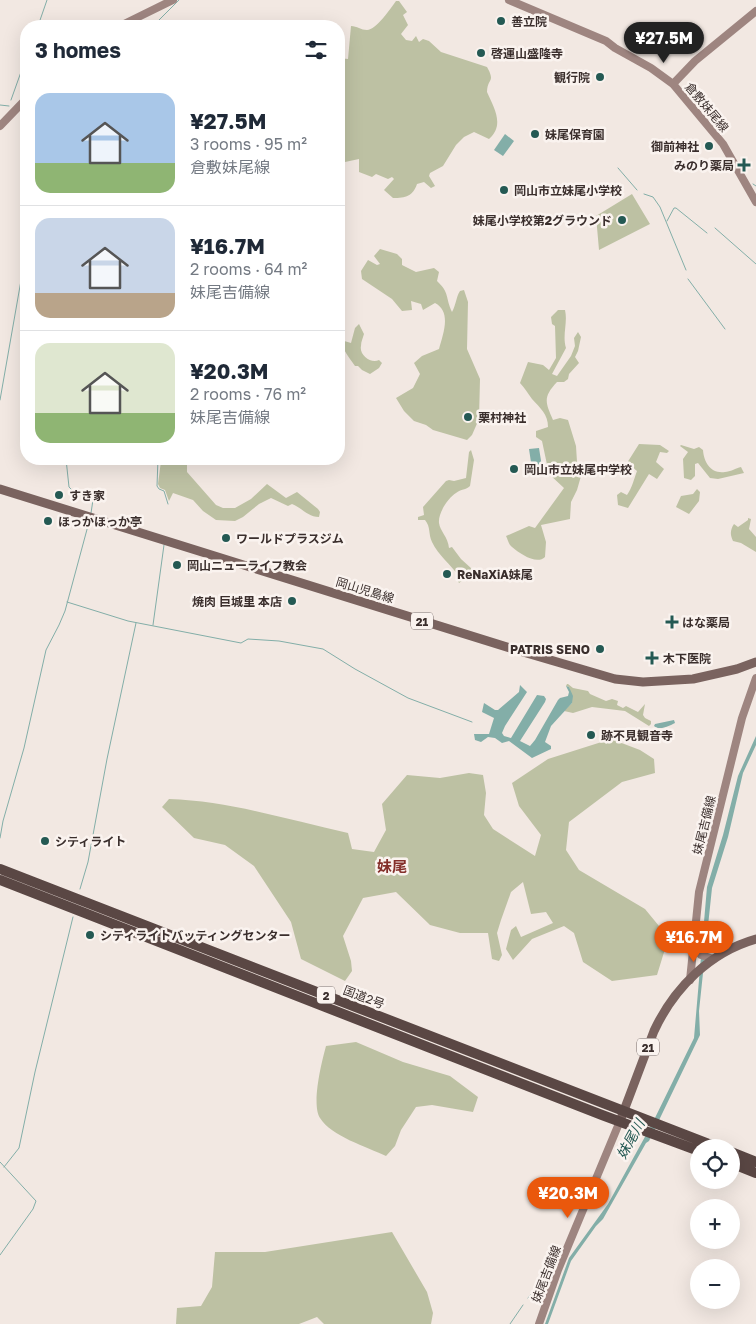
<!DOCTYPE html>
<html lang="en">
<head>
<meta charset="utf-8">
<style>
  :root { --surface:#fff; --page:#f6f6f7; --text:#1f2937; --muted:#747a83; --line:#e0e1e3; --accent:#ea580c }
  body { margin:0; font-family:"Golos Text","Noto Sans JP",sans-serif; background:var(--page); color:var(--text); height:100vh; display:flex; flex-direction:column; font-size:19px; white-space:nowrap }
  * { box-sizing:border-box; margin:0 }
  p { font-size:16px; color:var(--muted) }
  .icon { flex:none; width:28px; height:28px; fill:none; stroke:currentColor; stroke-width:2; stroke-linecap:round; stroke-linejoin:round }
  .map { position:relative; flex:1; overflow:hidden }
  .details { position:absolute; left:20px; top:20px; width:325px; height:445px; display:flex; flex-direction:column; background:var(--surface); border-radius:20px; box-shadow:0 5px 20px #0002 }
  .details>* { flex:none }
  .tools { position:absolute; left:690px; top:1139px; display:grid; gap:10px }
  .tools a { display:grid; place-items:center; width:50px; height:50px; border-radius:50%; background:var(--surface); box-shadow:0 5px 20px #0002; font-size:25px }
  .price { position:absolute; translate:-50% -42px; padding:0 11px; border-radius:18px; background:var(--accent); color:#fff; font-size:16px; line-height:32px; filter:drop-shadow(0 1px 2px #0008) }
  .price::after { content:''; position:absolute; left:50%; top:30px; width:15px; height:11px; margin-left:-8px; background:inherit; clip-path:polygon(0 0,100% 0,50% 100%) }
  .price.active { background:#222; color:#fff }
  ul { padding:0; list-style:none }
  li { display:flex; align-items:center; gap:15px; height:125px; padding:0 15px }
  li+li { border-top:1px solid var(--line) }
  li span { display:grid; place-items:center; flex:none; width:140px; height:100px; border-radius:15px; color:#555 }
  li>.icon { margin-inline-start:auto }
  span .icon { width:60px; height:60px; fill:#fffc; stroke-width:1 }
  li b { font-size:21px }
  h2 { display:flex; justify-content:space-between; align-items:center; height:60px; padding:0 15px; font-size:21px }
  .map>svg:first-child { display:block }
  .green { fill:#bdc1a3 }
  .water { fill:#83aea8 }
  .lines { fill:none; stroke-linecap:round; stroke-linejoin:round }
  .stream { stroke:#83aea8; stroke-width:1 }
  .secondary { stroke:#9e8580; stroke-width:8 }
  .primary { stroke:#7a635f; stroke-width:9 }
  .highway { stroke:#5a4744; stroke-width:10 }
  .poi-dot { fill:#245953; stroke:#faf3ef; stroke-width:2 }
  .labels { text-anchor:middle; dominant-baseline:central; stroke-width:5; stroke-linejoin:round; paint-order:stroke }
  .shield { fill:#faf3ef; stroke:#746966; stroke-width:1 }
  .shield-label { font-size:11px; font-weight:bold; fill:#3a2e2c }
  .poi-label { font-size:12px; font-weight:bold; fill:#3a2e2c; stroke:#faf3ef; text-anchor:start }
  .street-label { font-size:12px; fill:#3a2e2c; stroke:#faf3ef }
  .water-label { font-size:14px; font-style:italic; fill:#245953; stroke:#faf3ef }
  .quarter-label { font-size:15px; font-weight:bold; fill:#842f2a; stroke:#faf3ef }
</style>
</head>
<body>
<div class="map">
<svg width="756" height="1324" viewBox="0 0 756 1324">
  <rect width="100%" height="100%" fill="#f2e8e2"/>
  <path class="green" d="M396,1h3l8,11 -4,3 5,10 -7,9 5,6 6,1 4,-5 3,6 4,-3 6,2 12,11 46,15c9,16 0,11 0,25 7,16 18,33 2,47l-15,-7 -10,5 -8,8 -13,21 -13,7 -1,3 6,10 -4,2 -7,-6 -7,2c-4,12 -11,14 -24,14l-9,-8 10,-11 -2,-2 -4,2 -12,-5 -4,3 -13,-5v-13l-14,3 -5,3 -1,-2v-19l6,-18 -6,-2v-40l1,2 2,-1 -1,-2 4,-9 -2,-1h-4v-15l9,1 3,-33c6,0 10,4 16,4 9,0 24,-22 29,-29z
    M632,194l18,30 -51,26 -3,-34z
    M380,249l17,5 5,5v6l14,7 18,-4 5,4 -2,9c13,12 8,16 15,31 4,-7 4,-15 8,-21l4,-1 4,12 -1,47 13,30 -1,40 -7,16 -5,5 -34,-10 -7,-5 -12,-4 -10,-10 -8,-13 17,-10 7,-14 -6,-11 8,-7 17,-7c4,-15 13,-37 -4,-46l-12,7 -2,-6 -10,-3 1,9 -10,1 -10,-12 -30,-20 -1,-8 7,-11 9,5 3,-1 -6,-8z
    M558,310h7c3,13 -3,25 1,38l-14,26 5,2 14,-20 4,-10 -1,-8 4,-6 3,5 -3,14 -3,6 4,6 -10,11 -1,5 -4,3h-7c-14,15 -12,20 -4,38l7,-2 8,2 8,26 1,16 4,14 -4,14 -6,12 -1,17 -29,6 5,17 -1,15c-8,8 -25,-3 -33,-10 -3,-2 -4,-7 -6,-11l23,-10 6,2 29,-40 -15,-14 -7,-33 -6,-4v-6l12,-4c0,-13 -8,-19 -16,-28 -4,-5 -7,-11 -12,-16l8,-21 15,3 6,5 7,-12 -1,-32 -3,-2 -1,-7z
    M359,324l5,10c-1,4 -3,7 -3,12 -2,9 10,18 18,14l3,3 -3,5 -9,6 -8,-4 -4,-4h-3c-6,-9 -12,-15 -14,-26l10,3 4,-15z
    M639,444l21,1 9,6 -2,2 -7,-1 -4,10 8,7 -7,10 -8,-5 -21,34 -10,-3 -1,-10 4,-3 6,3c5,-7 7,-16 10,-24l-10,-8z
    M681,445l13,4 5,-2 4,3c1,13 8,24 22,22 5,0 11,-4 16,-5l3,6 -26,6 -8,-1 -12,-15 -3,1v12l-4,4 -7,-2 -1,-19 5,-7 -8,-6z
    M471,450l3,10 -4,26c-4,4 -9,3 -14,7 -8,5 -18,20 -17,30 1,8 9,14 10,25l3,-1 9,12 11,10 -1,5 -12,9 -2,-4 2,-3c-8,-11 -21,-21 -27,-34 -4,-8 -1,-15 -7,-22h-7v-3l6,-2 -1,-8 23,-26 3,-1 5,1 12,-3 3,-26z
    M160,459h27v13l29,33 7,3h12l16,-9 16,-15 19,14 11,-6 21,17 2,3 -1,5c-11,0 -17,-9 -27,-13l-4,2 -17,-8 -12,6 -16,13 -8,4 -19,-1 -13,-9 -10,-11 -20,-7 -4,8 -4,-11 -5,-2 -2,-4 3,-23z
    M697,489l3,3 -1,9 -10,13 -13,-7 5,-11 12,-2z
    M748,518l3,1 -2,10 7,8v15l-15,-9 -8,-2c-3,-6 -3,-11 1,-17l4,3 10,-7z
    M567,684h1l5,4 15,3 2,3 16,7 6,-2 6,2 -1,4 6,3 3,-2 12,6 7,-8 -2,11 2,3 6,3v3l-2,2 -24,-15 -33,-4 -19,6 -9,-2 8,-8 -3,-16 -3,-1z
    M611,739l29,11 14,9 1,14 -33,9 -53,40 -3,28 13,20 66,39 14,17 6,23 -8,26 -45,6 -29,-19 -9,-29 -10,-7 -32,13 -19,21 -7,-11 5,-19 5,-4 5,11 32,-14 -7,-11 -15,2 -8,-32 -12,10 -10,28 -4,13 5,22 -3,6 -7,-2 -4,-26h-28l-30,-8 -34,-33 -33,6 -20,38 8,25 1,10 -7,10 -44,-22 -10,-37 -37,-56 -29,-21 -31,-7 -32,-31 7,-8c61,2 120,21 179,34l4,16 22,3 12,-22 -4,-26 25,-29 33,3 29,-5 14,2 3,18 -2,22 9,14 42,27 6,-21 -22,-29 -7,-23 36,-24z
    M356,1042l47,20 47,14 28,21 -5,15 -41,-7 -16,2 -15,23 -6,16 -9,10c-19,-9 -55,-20 -66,-38 -9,-14 2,-57 6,-72z
    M392,1232l35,60 6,21 -2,11h-107l-7,-7 -18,7h-123l1,-16 24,-2 11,-19 3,-35h50z"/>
  <path class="water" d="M505,134l9,7 -11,15 -9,-6z
    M539,448l3,19 -10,2 -3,-20z
    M520,685l7,7 -22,34 -3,7 2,3 7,2 26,-43 7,1 2,3 -1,3 -25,39 10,5 5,-6 23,-40 2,-2 8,-2 1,-4 -3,-6 3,1 4,9 -1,7 -21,23 -6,16 6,4v3l-19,9 -23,-17 -7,2 -7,-5 -7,-1 -7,5 -6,-2 -1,-6h15l5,-16 -12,-6 2,-9 11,7h3l21,-18z
    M674,720l1,3c-6,3 -15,8 -21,3l1,-2z
    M756,736v9l-13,28 -15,64 -16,51 -13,123 1,24 -51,106 -3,2 -43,76 -7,7 -25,35 -23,63h-3l24,-66 39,-54 44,-80 42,-86 13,-151 16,-52 15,-59z"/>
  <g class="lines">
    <path class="stream" d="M38,26l9,-26
      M153,26l26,-26
      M11,100l15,-42
      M0,105l9,1
      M618,168l19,22
      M753,184l3,2
      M644,194l9,3 7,10 26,63
      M667,221l7,-13h2l31,25
      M715,228l41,36
      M688,279l37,50
      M0,400l26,-148
      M66,459l3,28 6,6 18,7 -2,13
      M158,459l-1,27 2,3 5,2 4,13
      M67,602l61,19 113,22 7,-4 31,2 44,8 32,20 53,29 64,24
      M153,625l11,-80
      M0,838l3,-17 21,-73 22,-98 13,-25 6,-14 24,-89
      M80,889l8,-27 19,-103 29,-136
      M0,1162l36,39 -3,8 -33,46
      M4,1167l15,-19 16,-76 38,-155
      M528,1298l24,-29
      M510,1324l13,-19"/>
    <path class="secondary" d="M509,0l97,41 9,7 36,20 22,16 50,60 33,58
      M120,26l53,-26
      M673,84l22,-23 61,-50
      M0,126l26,-27
      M694,944l7,11 13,4
      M690,980l9,-88 43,-174 14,-40
      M539,1324l19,-54 62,-149"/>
    <path class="primary" d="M0,489l513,160 102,30 28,3 50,-3 44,-10 19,-7
      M620,1121l34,-90c20,-43 56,-79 102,-92"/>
    <path class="highway" d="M0,869l719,279
      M0,880l602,235 97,36
      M731,1152l25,10
      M731,1163l25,10"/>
  </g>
  <g class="poi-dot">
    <circle cx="501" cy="21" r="5"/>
    <circle cx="481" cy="53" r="5"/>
    <circle cx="600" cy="77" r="5"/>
    <circle cx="535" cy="134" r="5"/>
    <circle cx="709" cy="146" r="5"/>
    <path d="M741.5 157.5h5v5h5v5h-5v5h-5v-5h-5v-5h5z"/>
    <circle cx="504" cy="190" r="5"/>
    <circle cx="622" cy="220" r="5"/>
    <circle cx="468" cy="417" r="5"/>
    <circle cx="514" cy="469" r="5"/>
    <circle cx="59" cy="495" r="5"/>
    <circle cx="48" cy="521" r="5"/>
    <circle cx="226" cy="538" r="5"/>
    <circle cx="177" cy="565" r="5"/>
    <circle cx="447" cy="574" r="5"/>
    <circle cx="292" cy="601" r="5"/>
    <path d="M669.5 614.5h5v5h5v5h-5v5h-5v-5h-5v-5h5z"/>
    <circle cx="600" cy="649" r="5"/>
    <path d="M649.5 650.5h5v5h5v5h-5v5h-5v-5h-5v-5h5z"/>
    <circle cx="591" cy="735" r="5"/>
    <circle cx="45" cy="841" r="5"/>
    <circle cx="90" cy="935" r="5"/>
  </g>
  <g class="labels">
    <g class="shield">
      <rect x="411" y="612.5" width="22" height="17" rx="4"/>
      <rect x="317" y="986.5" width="18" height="17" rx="4"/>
      <rect x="637" y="1038.5" width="22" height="17" rx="4"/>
    </g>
    <g class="shield-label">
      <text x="422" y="621">21</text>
      <text x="326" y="995">2</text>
      <text x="648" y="1047">21</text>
    </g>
    <g class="poi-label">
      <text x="511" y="21">善立院</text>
      <text x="491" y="53">啓運山盛隆寺</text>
      <text x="590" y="77" text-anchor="end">観行院</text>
      <text x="545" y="134">妹尾保育園</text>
      <text x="699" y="146" text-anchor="end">御前神社</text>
      <text x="734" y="165" text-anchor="end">みのり薬局</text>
      <text x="514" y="190">岡山市立妹尾小学校</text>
      <text x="612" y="220" text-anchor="end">妹尾小学校第2グラウンド</text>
      <text x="478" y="417">栗村神社</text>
      <text x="524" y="469">岡山市立妹尾中学校</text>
      <text x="69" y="495">すき家</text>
      <text x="58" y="521">ほっかほっか亭</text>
      <text x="236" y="538">ワールドプラスジム</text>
      <text x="187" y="565">岡山ニューライフ教会</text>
      <text x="457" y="574">ReNaXiA妹尾</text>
      <text x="282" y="601" text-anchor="end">焼肉 巨城里 本店</text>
      <text x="682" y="622">はな薬局</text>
      <text x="590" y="649" text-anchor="end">PATRIS SENO</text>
      <text x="663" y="658">木下医院</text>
      <text x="601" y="735">跡不見観音寺</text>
      <text x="55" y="841">シティライト</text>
      <text x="100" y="935">シティライトバッティングセンター</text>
    </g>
    <g class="street-label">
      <text transform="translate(707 107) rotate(50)">倉敷妹尾線</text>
      <text transform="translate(365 590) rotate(17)">岡山児島線</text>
      <text transform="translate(704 825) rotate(-76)">妹尾吉備線</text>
      <text transform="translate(364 997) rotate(21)">国道2号</text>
      <text transform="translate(546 1274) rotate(-69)">妹尾吉備線</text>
    </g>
    <g class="water-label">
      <text transform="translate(630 1139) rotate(-61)">妹尾川</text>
    </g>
    <g class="quarter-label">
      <text x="392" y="866">妹尾</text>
    </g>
  </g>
</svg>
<div class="tools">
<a><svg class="icon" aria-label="locate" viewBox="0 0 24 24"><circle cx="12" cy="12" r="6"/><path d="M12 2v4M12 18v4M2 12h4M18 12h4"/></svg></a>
<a>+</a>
<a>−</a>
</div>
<b class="price active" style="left:664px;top:64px">¥27.5M</b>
<b class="price" style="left:694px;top:963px">¥16.7M</b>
<b class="price" style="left:568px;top:1219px">¥20.3M</b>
<section class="details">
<h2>3 homes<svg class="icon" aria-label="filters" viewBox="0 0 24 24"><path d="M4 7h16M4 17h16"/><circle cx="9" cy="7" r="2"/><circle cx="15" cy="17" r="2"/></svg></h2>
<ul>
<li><span style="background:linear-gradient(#a9c7e8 70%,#8fb573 0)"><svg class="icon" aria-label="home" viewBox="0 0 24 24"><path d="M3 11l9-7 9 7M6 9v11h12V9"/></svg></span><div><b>¥27.5M</b><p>3 rooms · 95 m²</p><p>倉敷妹尾線</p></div></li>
<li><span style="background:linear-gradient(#c9d6e8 75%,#b9a48a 0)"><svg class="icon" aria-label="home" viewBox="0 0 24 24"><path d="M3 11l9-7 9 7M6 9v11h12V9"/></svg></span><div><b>¥16.7M</b><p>2 rooms · 64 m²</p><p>妹尾吉備線</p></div></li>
<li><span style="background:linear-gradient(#dfe7d0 70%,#8fb573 0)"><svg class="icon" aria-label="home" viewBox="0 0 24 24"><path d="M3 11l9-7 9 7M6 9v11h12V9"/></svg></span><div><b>¥20.3M</b><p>2 rooms · 76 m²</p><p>妹尾吉備線</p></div></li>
</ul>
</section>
</div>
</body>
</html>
